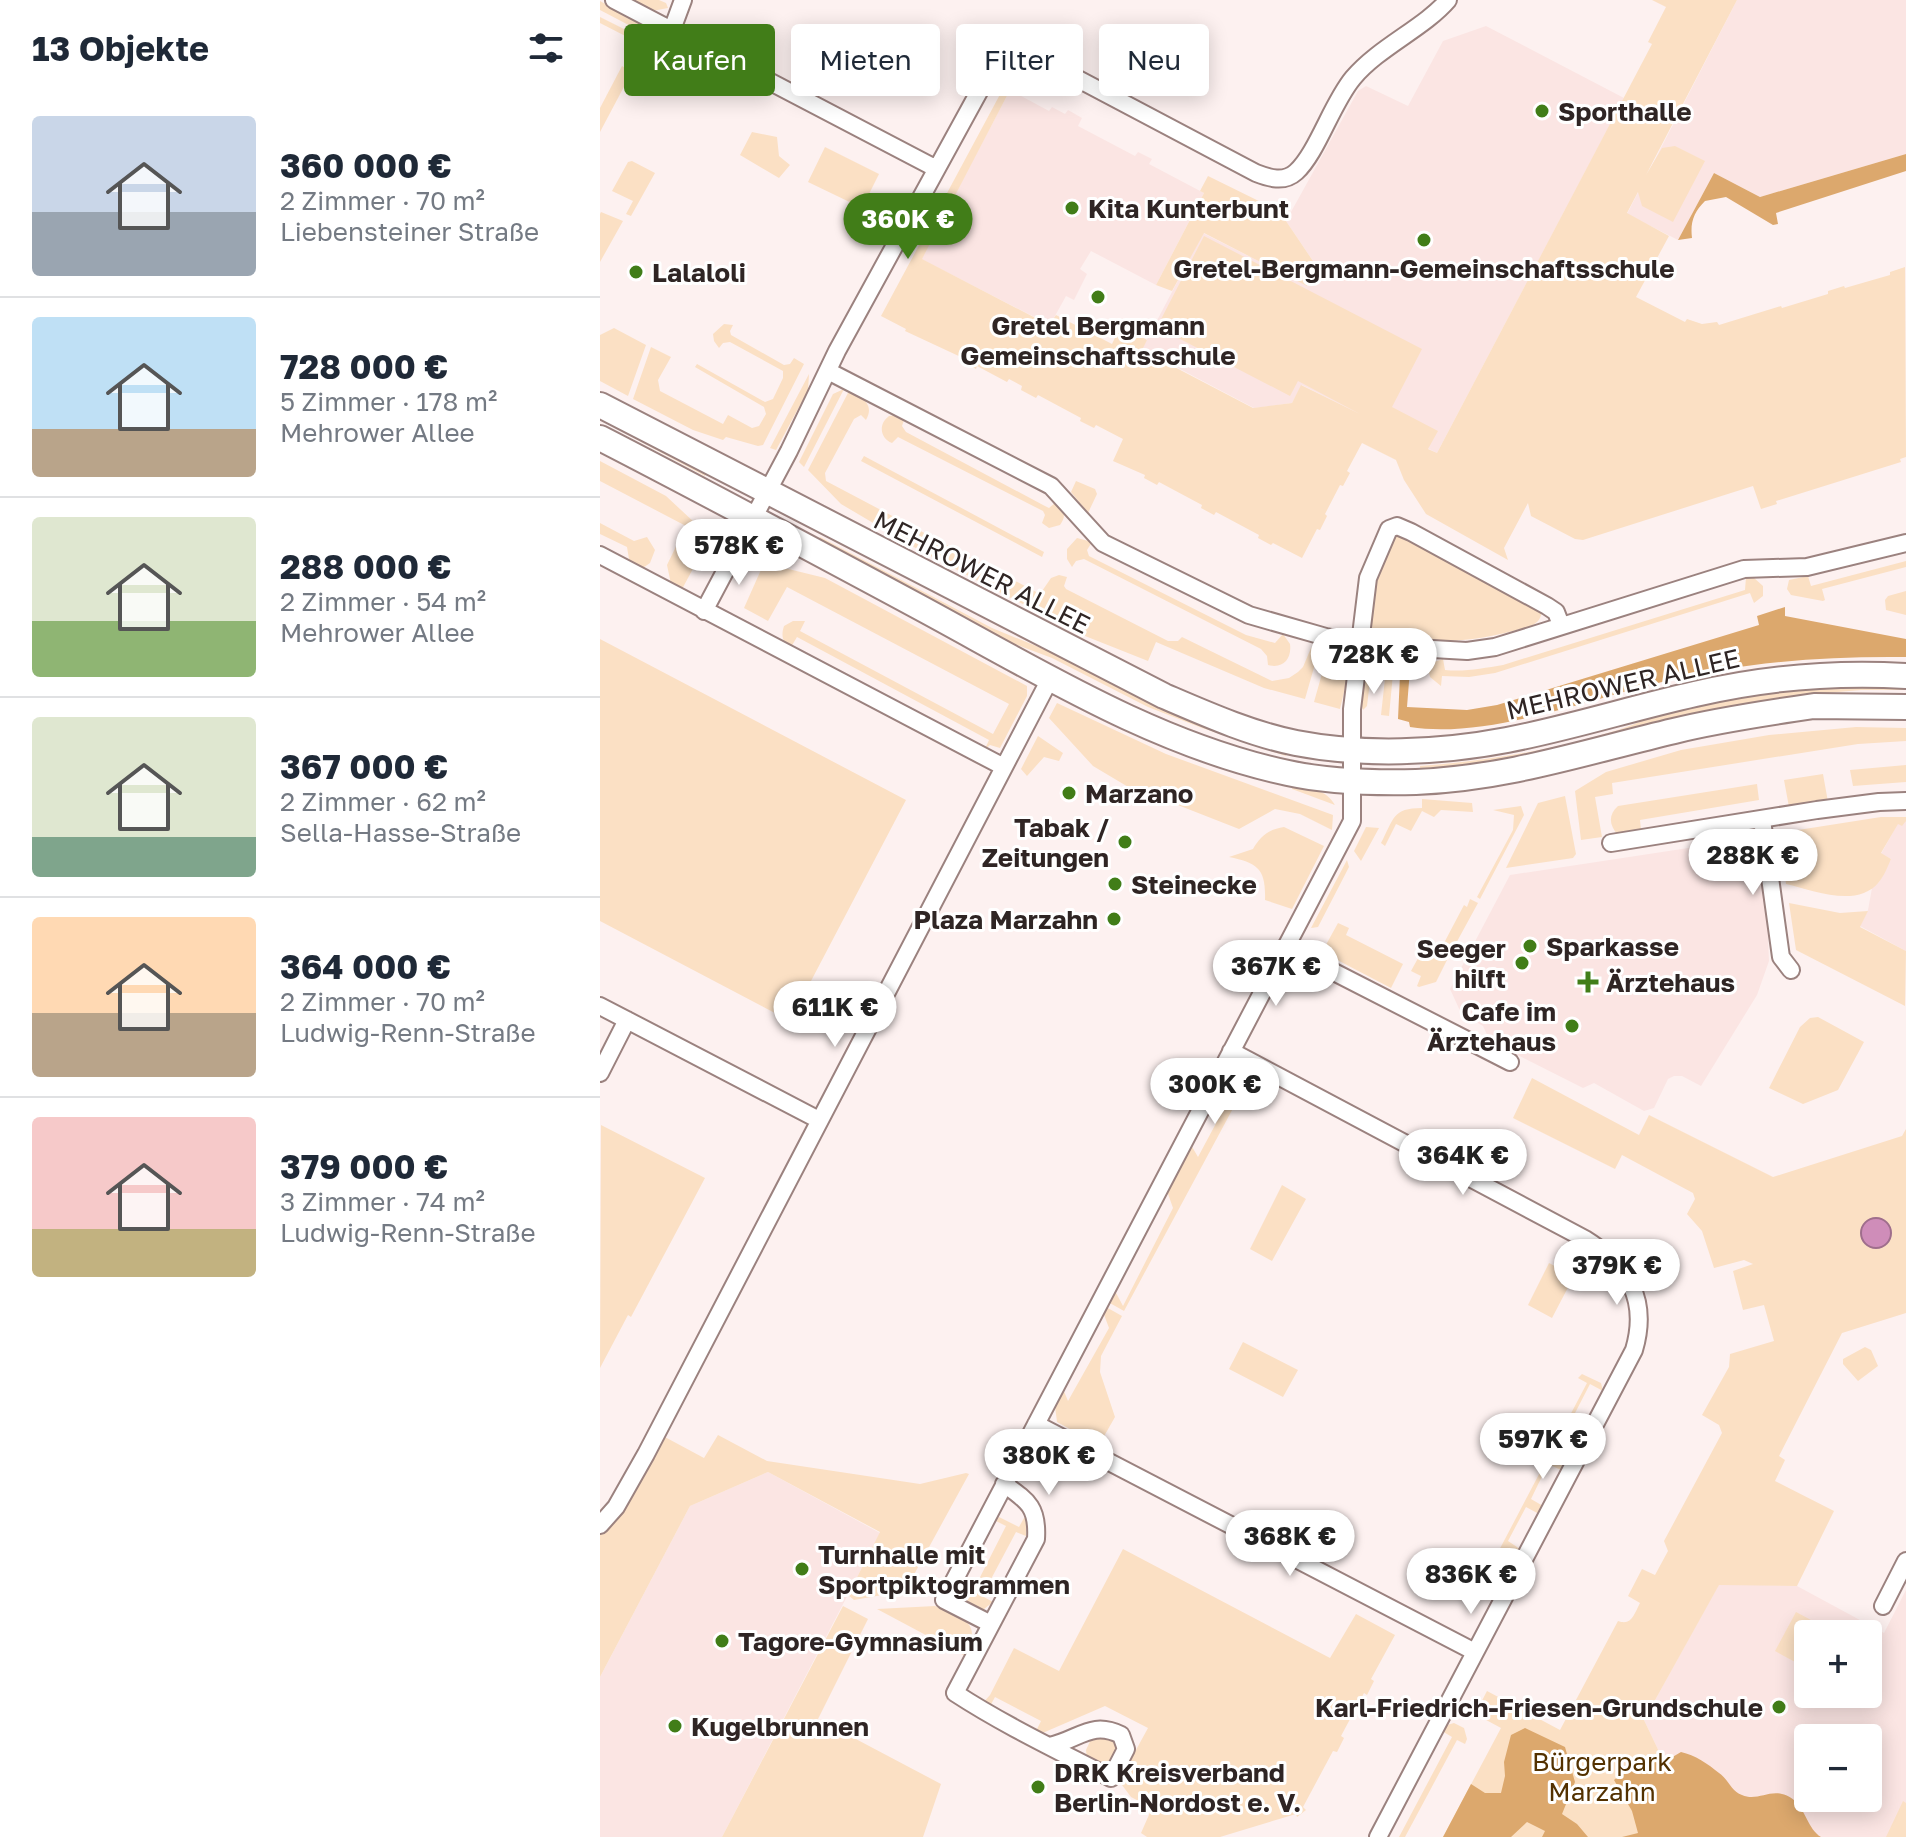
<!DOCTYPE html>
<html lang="de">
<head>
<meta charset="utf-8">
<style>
  :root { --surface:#fff; --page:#f6f6f7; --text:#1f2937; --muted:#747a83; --line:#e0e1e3; --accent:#417d18 }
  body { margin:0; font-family:"Golos Text",sans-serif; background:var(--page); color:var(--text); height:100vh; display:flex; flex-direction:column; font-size:30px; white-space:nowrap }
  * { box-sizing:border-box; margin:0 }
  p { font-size:26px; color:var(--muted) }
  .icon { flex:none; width:44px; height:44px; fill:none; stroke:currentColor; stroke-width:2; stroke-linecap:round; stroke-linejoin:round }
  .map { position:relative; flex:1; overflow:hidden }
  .panel { display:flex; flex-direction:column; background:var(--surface); width:600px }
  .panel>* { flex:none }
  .top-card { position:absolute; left:24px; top:24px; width:760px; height:72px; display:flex; gap:16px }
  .buttons { position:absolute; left:1194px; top:1620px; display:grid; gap:16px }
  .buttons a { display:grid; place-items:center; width:88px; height:88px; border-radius:8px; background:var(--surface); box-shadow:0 4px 20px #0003; font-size:40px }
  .price { position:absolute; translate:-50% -68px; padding:0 18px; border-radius:28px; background:#fff; color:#222; font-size:26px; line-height:52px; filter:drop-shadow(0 2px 4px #0008) }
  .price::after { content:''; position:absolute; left:50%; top:48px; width:24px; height:18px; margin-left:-12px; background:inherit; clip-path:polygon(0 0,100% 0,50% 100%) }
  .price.active { background:var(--accent); color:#fff }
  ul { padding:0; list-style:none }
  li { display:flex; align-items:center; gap:24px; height:200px; padding:0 32px }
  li+li { border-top:2px solid var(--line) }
  li span { display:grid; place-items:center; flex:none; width:224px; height:160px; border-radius:8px; color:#555 }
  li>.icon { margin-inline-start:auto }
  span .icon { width:96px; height:96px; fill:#fffc; stroke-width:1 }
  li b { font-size:34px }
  h2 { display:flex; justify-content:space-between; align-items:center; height:96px; padding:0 32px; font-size:34px }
  .pill { padding:0 28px; border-radius:8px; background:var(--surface); box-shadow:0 4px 20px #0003; font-size:28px; line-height:72px }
  .pill.active { background:var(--accent); color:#fff }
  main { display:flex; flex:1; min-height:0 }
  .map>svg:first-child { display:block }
  .built { fill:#fbe5e3; fill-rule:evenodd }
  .green { fill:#fbe0c4; fill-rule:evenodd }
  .forest { fill:#dca86d }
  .water { fill:#cf8db9; stroke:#9f6e8c; stroke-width:2 }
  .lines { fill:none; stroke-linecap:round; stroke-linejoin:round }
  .street-casing { stroke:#9b827f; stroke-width:20 }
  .secondary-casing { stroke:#9b827f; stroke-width:28 }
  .street { stroke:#fff; stroke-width:16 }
  .secondary { stroke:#fff; stroke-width:24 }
  .poi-dot { fill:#417d18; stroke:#fff; stroke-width:3 }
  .labels { text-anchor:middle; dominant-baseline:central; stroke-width:6; stroke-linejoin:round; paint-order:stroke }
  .poi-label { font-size:26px; font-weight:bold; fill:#2f2524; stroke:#fff; text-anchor:start }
  .street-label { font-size:26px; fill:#2f2524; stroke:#fff }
  .park-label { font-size:26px; fill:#533100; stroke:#fff }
</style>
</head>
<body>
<main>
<section class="panel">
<h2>13 Objekte<svg class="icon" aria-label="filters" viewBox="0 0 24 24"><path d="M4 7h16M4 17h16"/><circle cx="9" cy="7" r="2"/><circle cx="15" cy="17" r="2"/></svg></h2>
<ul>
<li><span style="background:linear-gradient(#c9d6e8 60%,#9aa5b1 0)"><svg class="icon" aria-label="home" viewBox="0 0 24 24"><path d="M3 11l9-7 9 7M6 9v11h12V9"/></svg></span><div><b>360 000 €</b><p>2 Zimmer · 70 m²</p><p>Liebensteiner Straße</p></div></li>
<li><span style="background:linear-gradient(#bfe0f5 70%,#b9a48a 0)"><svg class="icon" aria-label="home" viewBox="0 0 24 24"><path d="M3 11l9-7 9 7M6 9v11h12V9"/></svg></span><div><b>728 000 €</b><p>5 Zimmer · 178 m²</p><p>Mehrower Allee</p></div></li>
<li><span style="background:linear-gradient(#dfe7d0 65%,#8fb573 0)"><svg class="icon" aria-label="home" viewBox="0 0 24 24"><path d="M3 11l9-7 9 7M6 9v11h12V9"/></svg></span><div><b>288 000 €</b><p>2 Zimmer · 54 m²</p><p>Mehrower Allee</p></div></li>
<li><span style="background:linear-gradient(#dfe7d0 75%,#7fa58c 0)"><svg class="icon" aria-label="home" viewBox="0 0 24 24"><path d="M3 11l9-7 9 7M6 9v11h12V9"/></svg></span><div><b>367 000 €</b><p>2 Zimmer · 62 m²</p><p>Sella-Hasse-Straße</p></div></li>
<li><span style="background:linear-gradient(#ffd9b3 60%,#b9a48a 0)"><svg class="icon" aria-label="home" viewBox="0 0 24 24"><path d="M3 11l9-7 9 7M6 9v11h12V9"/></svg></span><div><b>364 000 €</b><p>2 Zimmer · 70 m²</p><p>Ludwig-Renn-Straße</p></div></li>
<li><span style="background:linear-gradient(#f6c9c9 70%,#c2b280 0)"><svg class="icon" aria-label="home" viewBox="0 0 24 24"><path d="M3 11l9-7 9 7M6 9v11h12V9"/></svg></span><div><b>379 000 €</b><p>3 Zimmer · 74 m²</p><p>Ludwig-Renn-Straße</p></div></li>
</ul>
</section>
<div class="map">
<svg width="1306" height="1837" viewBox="0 0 1306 1837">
  <rect width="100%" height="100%" fill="#fdf1f0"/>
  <path class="built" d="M1137,0h169v154l-146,43 -46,-24 -36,67 -51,-26z
    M886,26l138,72 -187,355 -135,-68 -10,18 -38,5 -112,-59 61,-116 105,53 9,-19 -31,-46 72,-130 8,-5 42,20 35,-65z
    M410,90l39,21 3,-4 13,7 3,-4 14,8 -4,8 57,30 3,-4 14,7 -3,5 55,29 -48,92 -65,-34 -11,18 7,5 -13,26 -8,-4 -16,29 -129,-66z
    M1305,821h1v130l-46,-25 8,-16 4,-22 7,-6 12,-23 -10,-5 17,-31z
    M1154,838l13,77 2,46 -12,34 -56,91 -19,-10h-8l-6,3 -14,29 -10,3 -50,-28 -11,5 -93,-47 -7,-15 -22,-13 -11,-24 60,-114z
    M168,1472l112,61 -158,304h-122v-160l90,-171z
    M1119,1584l78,2 87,47 22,-43v247h-104l-138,-75 -20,-42zM1208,1634h60v60h-60zM1208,1738h60v60h-60z"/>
  <path class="green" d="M32,0h27l7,3 2,5 -16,3z
    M1052,0h85l-91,175 16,-27 13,-2 30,15 -32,61 -31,-16 -4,-14 -11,21 42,23 -33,61 49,25 2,-3 15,5 15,-2 2,3 62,-19 1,2 46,-14v-3l16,-5 1,2 45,-13v-3l15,-5 1,190 -6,2 1,3 -125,39 1,3 -16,5 -8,-23 -170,54 -8,-1 -44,-23 -3,-13 -24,45 4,12 -82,-46 -22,-34 -8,-20 -34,-17 -15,28 3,2 -7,13 -3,-1 -15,29 2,2 -7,14 -3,-1 -15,29 -29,-15 -2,2 -13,-7 1,-3 -43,-23 -2,3 -13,-7 1,-3 -43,-23 -2,3 -13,-7 1,-3 -32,-14 10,-22 -27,-14 -2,3 -14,-7 1,-3 -43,-23 -2,3 -15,-8 1,-4 -13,-7 -2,3 -30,-16 -1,3 -14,-8 1,-3 -58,-27 1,-2 -25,-13 123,-229 6,3 -88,169 127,66 7,-10 56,29 9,-19 26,15 -5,10 111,58 39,-5 9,-18 59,29 -62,-33 -8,15 -133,-69 47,-91 218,113 -30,58 46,24 -10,18 9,4 215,-409 -4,-2 18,-35z
    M0,1c19,11 60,23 56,50l-12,6 -14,-6 5,-10 -35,-18v-6l38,19 2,-5 -40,-21z
    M22,66l13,8 2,12 -10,-5 -27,51v-24z
    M152,132l25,5 2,19 11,9 -11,13 -39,-23z
    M225,147l54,27 -17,34 -54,-26z
    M32,161l23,12 -24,43 -5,-2 7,-13 -21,-10 16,-29z
    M608,176l81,40 -3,5 31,46 -10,19 -103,-53 -32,58 -16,-6 48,-92 -4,-2z
    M1,212l22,9 -23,41v-48z
    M124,324l9,1 -3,6 1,4 53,30 6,-1 4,-6 10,6 -41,81 -5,1 -32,-9 -3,3 -30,-10 -60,-31 18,-52 20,10 -13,23 2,11 63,33 5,-9 24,13 7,-2 7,-12 -2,-7 -69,-40 2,-3 68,38 8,-3 10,-21v-7l-53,-29 -7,1 -4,5 -5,-7 -1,-7z
    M14,328l32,17 -18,51 -28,-15v-46z
    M209,374l-1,16 -32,60 -6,-2z
    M244,389l-40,78 -5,-5 34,-68z
    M249,391c13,6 26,13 17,29l-5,-5 -7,4 -29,54 1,8 214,113 11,-16 8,-3 8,2 -3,9 2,3 102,52h10l4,-4 90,44 17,-3 9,-6 5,-5 8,-19 10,-5 -16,56 -41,-11 -108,-46 -8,19 -68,-27 -161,-84 -78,-46 -33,-34z
    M0,412l108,57 -3,7 -105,-56z
    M296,415l8,5 -2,6 4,6 137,73 6,3 7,-6c8,8 11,13 4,23l-11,3 -7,-5 3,-8 -2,-4 -145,-74 -6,6c-12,-5 -14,-19 -3,-27z
    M264,456l180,96 -2,5 -181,-96z
    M0,461l66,35 44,41 -29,54 -10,-7 -4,-19 19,-39 -86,-45z
    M476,481l19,8 2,5 -9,19 -17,-21z
    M0,523l34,18 13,-4 8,13 -5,13 -10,7 -10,-5 -3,-18 -27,-13z
    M793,535l9,1 140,76c-2,9 -6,12 -14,15 -43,12 -74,17 -119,12 -16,-2 -28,-2 -40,-14v-31z
    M220,537l172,91 296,121 -2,7 -84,-28 -54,-21 -96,-49 -59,-22 -176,-93z
    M477,538l15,4 -5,8 2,6 157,79 29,8 8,-9 7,10c2,15 -7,25 -22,21l-1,-9 -6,-7 -177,-90 -8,2 -4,6 -5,-8v-10z
    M165,545l12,1 19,8 -3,6 -35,-11z
    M1306,561v6l-84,22 3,11 -2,1 -32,-6 -4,-6 2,-9 19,-4 3,10z
    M164,563l61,15 202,108v10l-27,52 -10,-3 -5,4 4,-9 -192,-103 -6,10c-9,-4 -10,-12 -7,-21l9,-5h12l-5,10 193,103 16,-30 -222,-117 -19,34 -24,-13z
    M1146,577h7l10,9v10l-9,7 -4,-10 -255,80 -26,4 -27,-1 -1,10 -11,-9 -2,-10 3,-4 12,-4 2,11c20,2 39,-2 58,-5l242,-75z
    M1306,591v24l-20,-5 -1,-10 3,-4z
    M0,639l306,161 -116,221 -190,-100z
    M730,645c26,11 15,42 10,64l-26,-7z
    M788,651l7,1 -6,64 -8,-1z
    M773,656l-6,50 -4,4c-6,-15 -2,-43 10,-54z
    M1306,684v6h-45l-58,5 -255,59 -128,19v-7c67,-5 134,-16 198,-36 21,-7 42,-18 63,-23 75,-18 149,-21 225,-23z
    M457,703l109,51 167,61 -1,15 -32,-16 -25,-5 -36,20 -74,-29 -25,-6 -47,-28 -44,-48z
    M1256,727l50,1v13l-48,3 -246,39 1,11 -18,3 7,40 -21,3 -6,-49 31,-19 75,-22 88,-15z
    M438,736l25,17 -4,8 -15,-4 -17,19 -6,-7z
    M1306,765v17l-53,4 -3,-16z
    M1223,774l5,28 -39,5 -5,-27z
    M692,784c17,4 34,5 43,21l-43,-16z
    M1157,784l2,16 -119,20 1,10 -23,5c-9,-10 -10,-20 0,-29z
    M965,796l11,58 -3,4 -67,10 32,-65z
    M822,799l50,4 1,9 -32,-2 -7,7 -12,-6 -11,20 -15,-7 -11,22 -4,-3c13,-24 11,-35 41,-35z
    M921,806l3,9 -44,84 -3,-2 36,-67 1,-15 -21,-5z
    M1281,817h25v4l-4,5 -4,-2 -17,29 10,6c-3,7 -7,17 -12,23 -22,27 -66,8 -93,2l-7,-51z
    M684,827l40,19 -32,63 -27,-9c1,-31 -7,-37 -36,-43l24,-8c7,-12 16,-20 31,-22z
    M766,827l13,1 -18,33 -7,-10z
    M747,860l2,7 -31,60 -7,1z
    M870,899l8,4 -24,44 -10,-4 20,-38 3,2z
    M1189,903l51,10 28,-2 -8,16 46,24 -1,55 -109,-56z
    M738,923l11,5 -3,7 57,29 -12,24 -69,-36z
    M828,940l23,12 -15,30 -17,5 -2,-1 4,-10 -10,-5z
    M1218,1017l46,25 -26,48 -35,14 -34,-16 31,-61 10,-9z
    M646,1071l6,2 -128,238 -16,-9 7,-11 8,15 50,-98 -6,-17 24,-46 7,12 23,-43 -5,-14c6,-15 12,-29 30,-29z
    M932,1078l107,57 10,-20 124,62 129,-41 4,-7v184l-64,20 -63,123 6,4 -10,21 59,30 -37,75 -78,-1 -75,135 20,42 138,75h-359l58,-109 -26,-14 12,-23 73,39 58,-109c14,5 16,-7 22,-18l-12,-7 14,-27 13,6 13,-24 -4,-10 58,-108 -3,-8 -17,-10 27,-48 1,-13 44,-13 -10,-36 -21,5 -10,-39 20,-7 -9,-4 -30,8 -12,-37 -15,-17 8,-15 -2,-6 -71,-38 -7,14 -102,-51zM1278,1218c13,4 17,17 8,27l-22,-2 -3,-10z
    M1,1125l104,53 -74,139 -3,-2 -28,53z
    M682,1185l24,14 -34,62 -22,-12z
    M949,1263l25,13 -22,42 -24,-13z
    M506,1307l16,9 -21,40 -1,16 15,45 -16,28 -42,-23 -2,-16 8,-17 5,12 41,-73 -6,-16z
    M643,1342l55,28 -15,27 -54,-28z
    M1265,1347l6,3 7,16 -20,15 -15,-17v-5z
    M982,1374l19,9 2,8 -13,-7 -16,31 13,7 -2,5 -13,-7 -20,37 13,7 -4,6 -13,-6 -17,35 12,7 -4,8 -13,-7 -18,34 12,8 -3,6 -13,-6 -13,27 11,6 -2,6h-5l-19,-8 -1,-8 10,5 102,-194 -9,-5z
    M118,1435l49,26 153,23 46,-11 3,1 -64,117 -51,9 -6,-5 32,-63 -112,-60 -78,34 -90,171v-142l19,-21 44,-78 41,22z
    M399,1517l20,10 5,-9 3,1 -1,17 -10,-4 -34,64 11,6 -9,7 -12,-1 -9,-8 -1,-14 11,5 33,-65 -10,-5z
    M523,1549l207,109 26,-44 39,21 -24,44 3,2 -7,14 -3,-2 -23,43 3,2 -7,14 -4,-1 -30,56 3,3 -9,7 -1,-3 -76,23h-73l-6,-4 11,-25 -21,-11 -12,-16 29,-53 -43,-22 -67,29 -3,-2 6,-12 -46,-24 -6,11 -7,-4 8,-9 24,-47 45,23z
    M243,1606l25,13 -50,100 123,65 -18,53h-201z
    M335,1606c29,14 48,15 30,50l-88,-47z
    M1196,1612l41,22h-29v35l-33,-18z
    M854,1723l10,5 3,11 -2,5 -8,-4 -52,97h-6l53,-100 -10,-6 5,-6z
    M503,1732l14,8c2,13 -3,22 -16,27l-14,-8 -1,-9 6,-13z
    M1303,1801l3,2v34h-20z"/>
  <path class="forest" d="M1306,154v17l-130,42 2,11 -5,1 -47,-28 -21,4c-11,11 -15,21 -13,37l-14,2 36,-67 46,24z
    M1185,607v9l121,23v18c-82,-1 -164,5 -244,25 -75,18 -176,57 -252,45l-1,-5 -11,-3 3,-66 6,3 3,13 -3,38 60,3 30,-5 262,-80 -2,-9z
    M925,1728l40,19 10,35 -13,32 15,10 11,13h-46l3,-6 -18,-9 -16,15h-68l28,-53 14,9h16l4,-17 -1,-14 7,-27z
    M1081,1752c14,3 27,12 38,21 9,6 12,18 23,22 18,8 32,-12 53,6 11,10 13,28 26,36h-199l16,-4 -6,-22 -18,-31c16,-12 31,-32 50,-18z"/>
  <path class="water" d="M1261 1233a15 15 0 1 1 30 0a15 15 0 1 1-30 0Z"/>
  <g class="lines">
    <g class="street-casing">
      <path id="street" d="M14,0l321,168
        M63,54l20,-54
        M228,371l223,115 52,57 146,72 77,22 55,9 86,5 28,-4 249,-78 63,-2 99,-24
        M0,555l404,212
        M104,611l85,-160 48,-100 161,-294 13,-8 16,3 229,121c13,5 28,10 40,-1 21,-19 36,-69 57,-94 26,-31 71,-50 95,-78
        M1162,820l19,137 10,13
        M1011,843l206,-33 62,-8 27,-1
        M685,947l225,115
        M0,1006l219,114
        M631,1051l354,188c43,27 64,60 49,111l-256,487
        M0,1073l27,-53
        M436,1424l439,228
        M404,1484c24,17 34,23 32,55l-81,154c49,32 104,58 156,85l15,-29 -5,-14c-30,-15 -42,5 -72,11
        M0,1525l16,-18 30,-53 405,-777
        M1283,1606l23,-45
        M391,1624l-47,-24 408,-779v-112l16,-131 21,-49 8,-3 14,6 136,74 9,6 5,13"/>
    </g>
    <g class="secondary-casing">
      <path id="secondary" d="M0,405l564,291c42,18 87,38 132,47 67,13 143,10 211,-3 63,-12 125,-32 188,-46 68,-16 141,-22 211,-18
        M0,438c107,55 213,112 319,169 117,63 237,138 369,166 41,9 85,10 128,9 93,-4 169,-30 258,-51 40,-10 80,-16 120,-22l20,-3 92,1"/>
    </g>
    <use href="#street" class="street"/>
    <use href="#secondary" class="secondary"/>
  </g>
  <g class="poi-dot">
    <circle cx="942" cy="111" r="8"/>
    <circle cx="472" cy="208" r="8"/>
    <circle cx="824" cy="240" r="8"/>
    <circle cx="36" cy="272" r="8"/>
    <circle cx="498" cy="297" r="8"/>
    <circle cx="469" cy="793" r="8"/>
    <circle cx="525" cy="842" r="8"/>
    <circle cx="515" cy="884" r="8"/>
    <circle cx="514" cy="919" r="8"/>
    <circle cx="930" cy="946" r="8"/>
    <circle cx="922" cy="963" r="8"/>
    <path d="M984 970h8v8h8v8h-8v8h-8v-8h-8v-8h8z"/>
    <circle cx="972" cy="1026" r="8"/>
    <circle cx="202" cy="1569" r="8"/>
    <circle cx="122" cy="1641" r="8"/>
    <circle cx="1179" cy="1707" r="8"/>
    <circle cx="75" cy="1726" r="8"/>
    <circle cx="438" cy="1787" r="8"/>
  </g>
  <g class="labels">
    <g class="poi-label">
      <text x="958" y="111">Sporthalle</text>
      <text x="488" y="208">Kita Kunterbunt</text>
      <text x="824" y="268" text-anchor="middle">Gretel-Bergmann-Gemeinschaftsschule</text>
      <text x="52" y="272">Lalaloli</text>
      <text x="498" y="325" text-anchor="middle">Gretel Bergmann<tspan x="498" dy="30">Gemeinschaftsschule</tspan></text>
      <text x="485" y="793">Marzano</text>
      <text x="509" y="827" text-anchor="end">Tabak /<tspan x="509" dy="30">Zeitungen</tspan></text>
      <text x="531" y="884">Steinecke</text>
      <text x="498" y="919" text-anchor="end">Plaza Marzahn</text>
      <text x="946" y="946">Sparkasse</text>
      <text x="906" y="948" text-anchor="end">Seeger<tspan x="906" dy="30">hilft</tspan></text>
      <text x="1006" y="982">Ärztehaus</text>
      <text x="956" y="1011" text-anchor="end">Cafe im<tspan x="956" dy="30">Ärztehaus</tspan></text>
      <text x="218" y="1554">Turnhalle mit<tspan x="218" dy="30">Sportpiktogrammen</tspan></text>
      <text x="138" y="1641">Tagore-Gymnasium</text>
      <text x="1163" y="1707" text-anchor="end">Karl-Friedrich-Friesen-Grundschule</text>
      <text x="91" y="1726">Kugelbrunnen</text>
      <text x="454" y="1772">DRK Kreisverband<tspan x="454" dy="30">Berlin-Nordost e. V.</tspan></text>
    </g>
    <g class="street-label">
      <text transform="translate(382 572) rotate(27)">MEHROWER ALLEE</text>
      <text transform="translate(1023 684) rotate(-13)">MEHROWER ALLEE</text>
    </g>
    <g class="park-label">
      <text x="1002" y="1761">Bürgerpark<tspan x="1002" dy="30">Marzahn</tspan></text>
    </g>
  </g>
</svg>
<div class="buttons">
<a>+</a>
<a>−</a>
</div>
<b class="price active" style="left:308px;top:261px">360K €</b>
<b class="price" style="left:139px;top:587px">578K €</b>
<b class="price" style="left:774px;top:696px">728K €</b>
<b class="price" style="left:1153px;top:897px">288K €</b>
<b class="price" style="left:676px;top:1008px">367K €</b>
<b class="price" style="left:235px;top:1049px">611K €</b>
<b class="price" style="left:615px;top:1126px">300K €</b>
<b class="price" style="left:863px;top:1197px">364K €</b>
<b class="price" style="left:1017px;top:1307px">379K €</b>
<b class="price" style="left:943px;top:1481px">597K €</b>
<b class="price" style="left:449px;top:1497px">380K €</b>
<b class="price" style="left:690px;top:1578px">368K €</b>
<b class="price" style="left:871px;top:1616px">836K €</b>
<div class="top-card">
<a class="pill active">Kaufen</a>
<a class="pill">Mieten</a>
<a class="pill">Filter</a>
<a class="pill">Neu</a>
</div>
</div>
</main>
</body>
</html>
